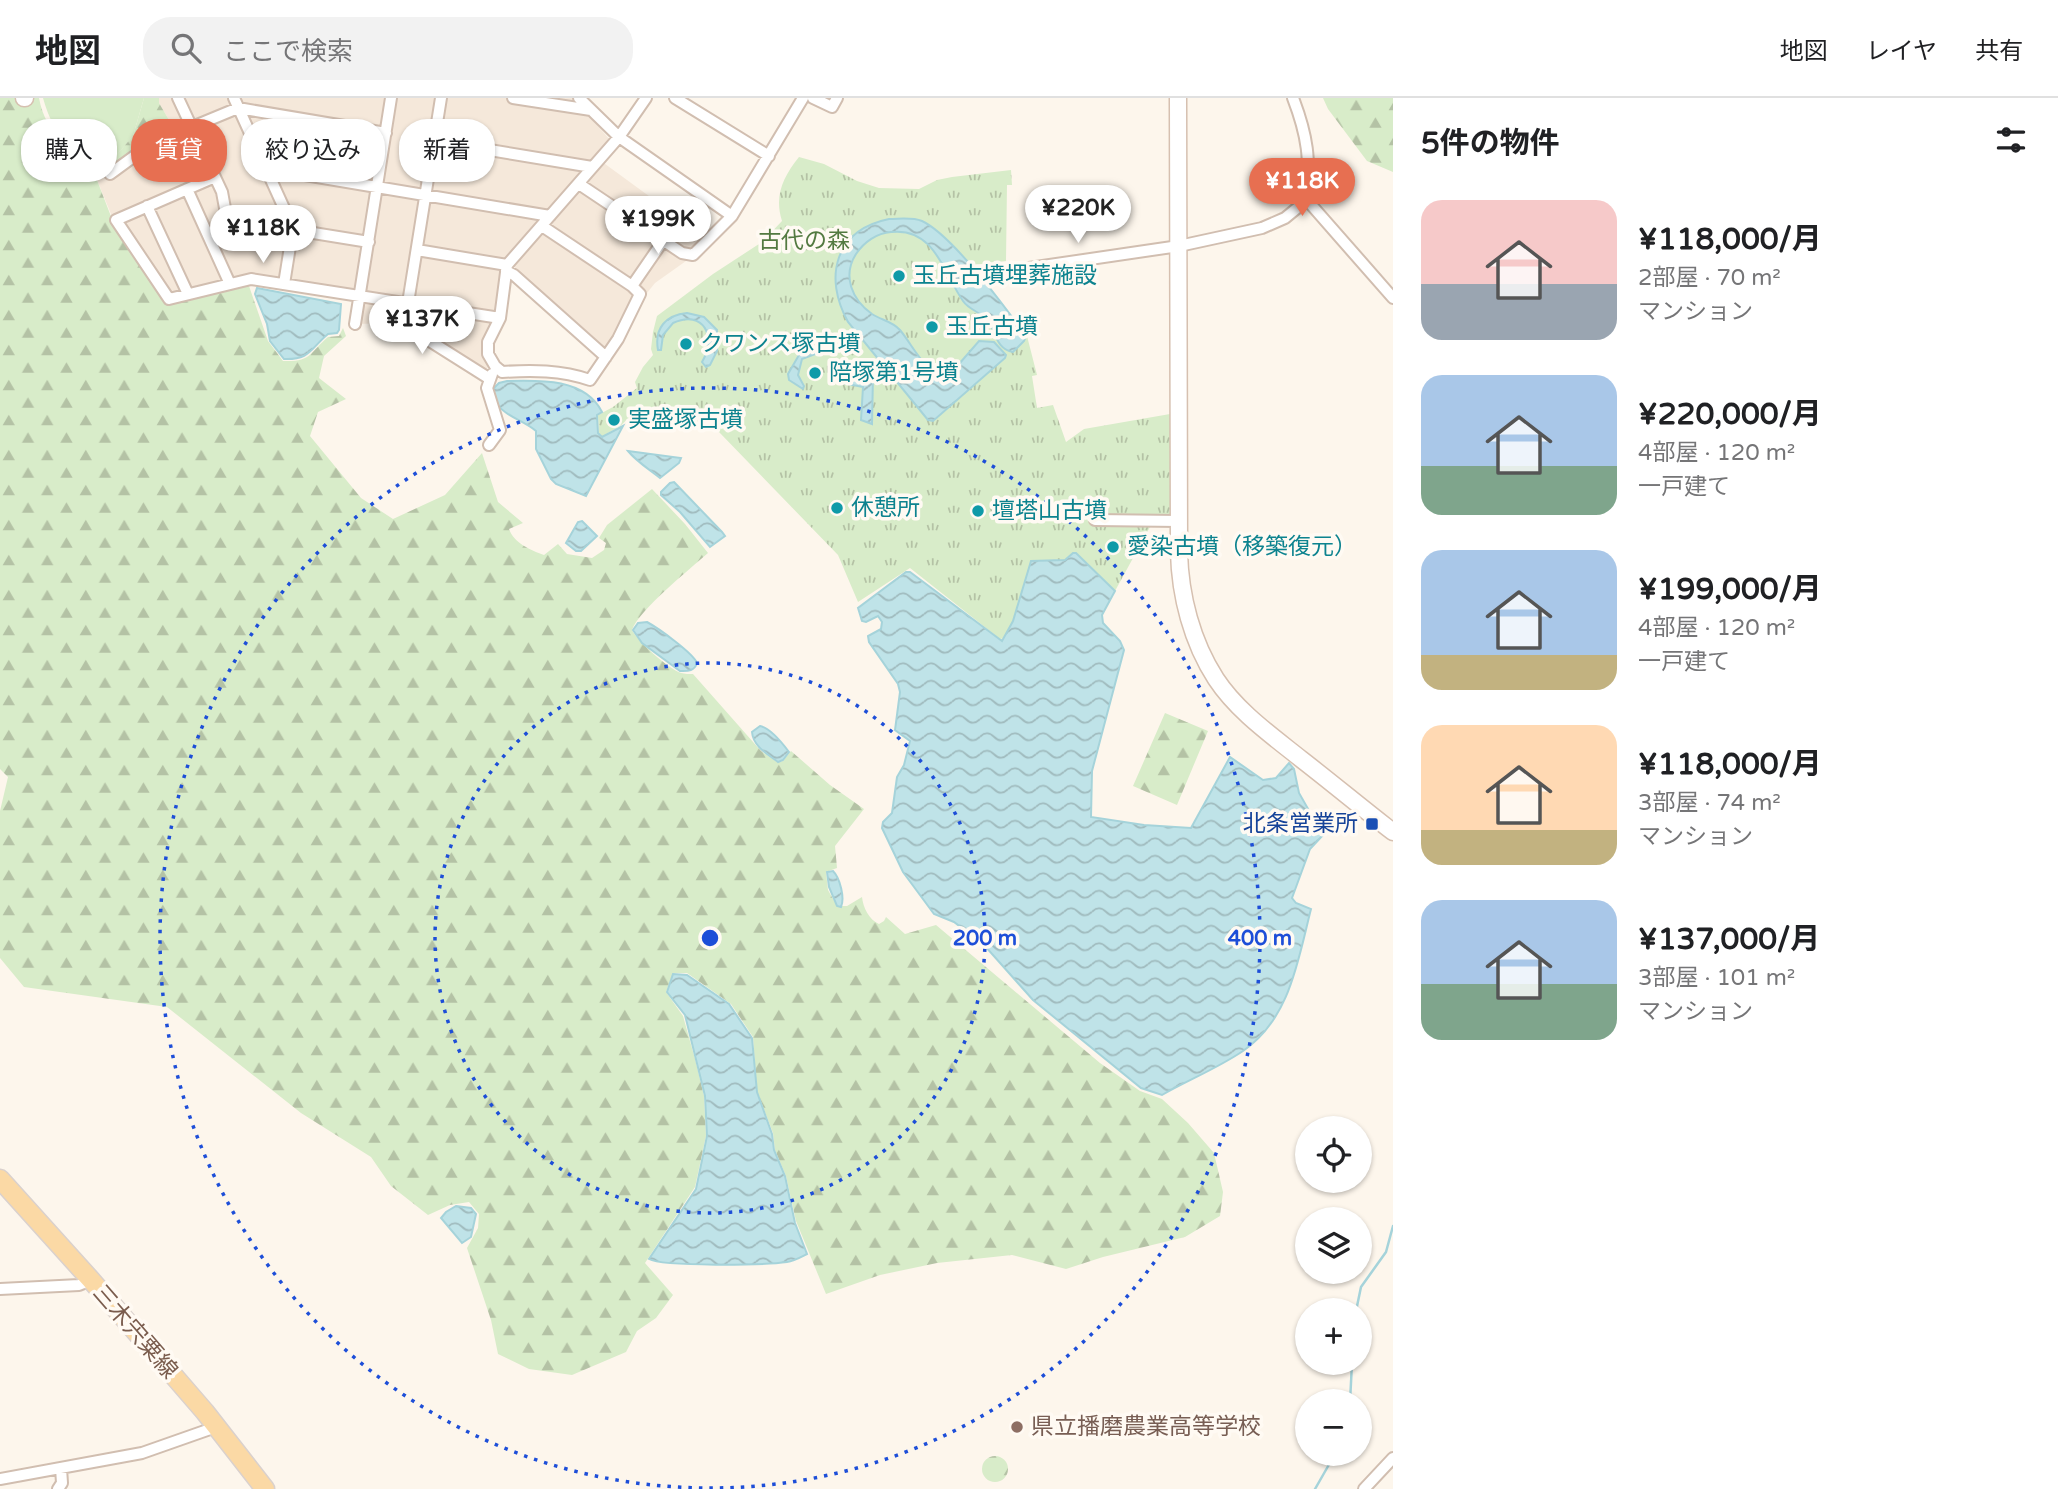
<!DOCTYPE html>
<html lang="ja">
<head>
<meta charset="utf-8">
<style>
  :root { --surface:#fff; --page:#f2f2f2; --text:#202124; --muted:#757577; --line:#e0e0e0; --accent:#e76f51 }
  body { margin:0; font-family:"Varela Round","Noto Sans JP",sans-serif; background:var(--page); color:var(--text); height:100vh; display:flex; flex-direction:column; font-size:26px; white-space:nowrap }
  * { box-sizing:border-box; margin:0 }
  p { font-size:23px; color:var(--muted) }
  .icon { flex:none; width:38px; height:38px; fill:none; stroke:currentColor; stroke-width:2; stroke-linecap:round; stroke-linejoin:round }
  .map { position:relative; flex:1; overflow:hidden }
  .sheet { display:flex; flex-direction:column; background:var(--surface); width:665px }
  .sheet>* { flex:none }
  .guide { position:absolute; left:21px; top:21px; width:665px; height:63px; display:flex; gap:14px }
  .tools { position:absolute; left:1295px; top:1018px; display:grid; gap:14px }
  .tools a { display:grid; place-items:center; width:77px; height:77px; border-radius:50%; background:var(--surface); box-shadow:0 2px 5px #0004; font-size:35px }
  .price { position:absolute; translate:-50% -60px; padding:0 16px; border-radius:24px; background:#fff; color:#222; font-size:23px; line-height:46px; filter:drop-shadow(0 2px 4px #0008) }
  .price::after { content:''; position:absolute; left:50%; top:42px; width:21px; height:16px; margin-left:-10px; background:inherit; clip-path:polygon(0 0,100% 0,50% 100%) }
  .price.active { background:var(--accent); color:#fff }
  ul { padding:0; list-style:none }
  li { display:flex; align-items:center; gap:21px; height:175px; padding:0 28px }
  li span { display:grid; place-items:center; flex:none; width:196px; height:140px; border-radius:21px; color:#555 }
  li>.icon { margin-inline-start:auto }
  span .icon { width:84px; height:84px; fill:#fffc; stroke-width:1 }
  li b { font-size:30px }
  h2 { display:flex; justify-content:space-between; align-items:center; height:84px; padding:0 28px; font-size:30px }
  .tag { padding:0 24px; border-radius:28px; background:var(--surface); box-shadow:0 2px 5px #0004; font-size:24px; line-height:63px }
  .tag.active { background:var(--accent); color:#fff }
  header { display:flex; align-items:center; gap:42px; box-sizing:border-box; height:98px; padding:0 35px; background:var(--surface); border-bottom:2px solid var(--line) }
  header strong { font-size:33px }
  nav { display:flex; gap:38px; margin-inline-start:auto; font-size:24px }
  .search { width:490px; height:63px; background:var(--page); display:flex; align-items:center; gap:18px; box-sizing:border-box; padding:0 24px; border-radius:28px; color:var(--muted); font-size:26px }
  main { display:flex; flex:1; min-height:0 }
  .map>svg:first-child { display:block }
  .residential { fill:#f5e8da }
  .green { fill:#d8ecc9 }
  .forest { fill:url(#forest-firs) }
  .park { fill:url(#park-tufts) }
  .water { fill:url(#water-waves); stroke:#a5d3da; stroke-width:2 }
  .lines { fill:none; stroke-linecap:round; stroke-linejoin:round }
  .stream { stroke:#a5d3da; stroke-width:2.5 }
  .street-casing { stroke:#d1beb0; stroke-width:14 }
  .secondary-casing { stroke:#d6c0b0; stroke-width:19 }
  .primary-casing { stroke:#dad1cd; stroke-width:21 }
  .street { stroke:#fff; stroke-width:10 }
  .secondary { stroke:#fff; stroke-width:16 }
  .primary { stroke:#fbd9a5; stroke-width:18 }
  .ring { fill:none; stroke:#1d4ed8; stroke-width:3.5; stroke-dasharray:3.5 7 }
  .culture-dot { fill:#0f9aa8; stroke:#fffaf3; stroke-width:2.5 }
  .transit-dot { fill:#1a4fb4; stroke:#fffaf3; stroke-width:2.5 }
  .education-dot { fill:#8d6e63; stroke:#fffaf3; stroke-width:2.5 }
  .labels { text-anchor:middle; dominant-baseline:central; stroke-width:7; stroke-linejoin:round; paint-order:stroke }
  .park-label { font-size:23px; fill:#537a41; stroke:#fffaf3 }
  .culture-label { font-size:23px; fill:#0d838f; stroke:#fffaf3; text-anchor:start }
  .transit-label { font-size:23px; fill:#164399; stroke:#fffaf3; text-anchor:end }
  .street-label { font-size:23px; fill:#7a5c4d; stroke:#fffaf3 }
  .education-label { font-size:23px; fill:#785e54; stroke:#fffaf3; text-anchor:start }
  .centre { fill:#1d4ed8; stroke:#fffaf3; stroke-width:3.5 }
  .ring-label { font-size:21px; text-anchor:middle; font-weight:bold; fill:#1d4ed8; stroke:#fffaf3; stroke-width:7; stroke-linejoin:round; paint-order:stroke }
</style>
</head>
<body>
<header>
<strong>地図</strong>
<div class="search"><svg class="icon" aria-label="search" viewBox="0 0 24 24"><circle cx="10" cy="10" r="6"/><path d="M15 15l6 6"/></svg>ここで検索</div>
<nav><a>地図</a><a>レイヤ</a><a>共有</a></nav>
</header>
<main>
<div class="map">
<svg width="1393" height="1391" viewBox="0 0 1393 1391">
  <defs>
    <pattern id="forest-firs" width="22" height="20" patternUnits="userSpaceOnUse" patternTransform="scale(1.75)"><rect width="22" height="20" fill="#d8ecc9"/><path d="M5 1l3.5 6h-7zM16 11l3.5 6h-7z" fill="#b4c2a5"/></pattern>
    <pattern id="park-tufts" width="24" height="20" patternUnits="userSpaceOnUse" patternTransform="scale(1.75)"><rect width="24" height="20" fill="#d8ecc9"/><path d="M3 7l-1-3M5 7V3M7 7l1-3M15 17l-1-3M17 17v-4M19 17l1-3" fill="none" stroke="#b4c2a5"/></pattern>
    <pattern id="water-waves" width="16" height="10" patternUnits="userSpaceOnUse" patternTransform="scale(1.75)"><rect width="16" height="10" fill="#bfe3e8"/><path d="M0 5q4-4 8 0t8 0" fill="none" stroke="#a0bbbe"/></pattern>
  </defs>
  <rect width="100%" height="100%" fill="#fdf6ec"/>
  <path class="residential" d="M159,0h414l38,43 -105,119 -10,53 -246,-35 -82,28 -55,-87 -16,-39 75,-55 -13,-22z
    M601,63l104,76 -19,24 -31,22 -8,10 -35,60 -100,-88z
    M362,202l131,21 -7,59 -94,-57 -34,1z"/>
  <path class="green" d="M43,0h101l-11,38 -24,28c-39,-18 -54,-24 -66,-66z"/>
  <path class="forest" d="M0,0h39c7,39 35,53 67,69l27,-31 11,-38h15v5l13,22 -75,55 15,39 56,87 40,-14 41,-6 19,55 15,20c29,1 26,-8 45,-24l11,-1 4,-8 3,8 -22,20 -5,22 27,21 -28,13 -8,24 51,62 32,21 52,-24 37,-42 16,49 25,21 -14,6c5,14 21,21 35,26l14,-11 9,10 25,4 12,-8 2,-7 -7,-5 8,-13 45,-36 33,35 23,29c-18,16 -69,57 -76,77 5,11 37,39 49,43 4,1 8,1 12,1l68,77 16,11 6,-1 8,-10 39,34 34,24 -29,37 2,22 -11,4 2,18 9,16h10l15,-9c1,10 7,23 17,27l5,-3 2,-4 19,17 31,-9 164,138 40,28 22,8 26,24 26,30 9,39 -3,24 -35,21 -82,20 -37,12 -54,-14 -75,8 -57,12 -54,19 -30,-73 -10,-45 -11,-26 -2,-17 -16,-42 -4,-54 -22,-33 -44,-31h-14l-7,19 17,24 12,43 9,37 2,40 -11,51 -50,76 28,32 -17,23 -19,13 -11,21 -54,23 -43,-6 -31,-15 -7,-34 -24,-72 11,-20 1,-14 -10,-12 -19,3 -22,10 -37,-29 -20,-29 -70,-44 -134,-106 -143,-20 -24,-29v-147l8,-34 -8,-8z
    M1323,0h70v74l-26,-11 -39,-52z
    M1165,615l43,18 -31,74 -44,-19z
    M982 1371a13 13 0 1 1 26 0a13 13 0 1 1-26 0Z"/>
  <path class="park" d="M799,59l25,7 33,17 22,7 40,1 18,-9 15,-3 59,-7 1,15h-5l-1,76 -33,4 54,71 10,39 -5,1 5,32 16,-3 13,37 18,-13 86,-15v112l-20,1 -35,64 -39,-38 -11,7 -34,1 -18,60 -8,17 -5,1 -90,-71 -52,34 -20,-47 -119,-123 -92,-13c-7,10 -16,10 -24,18l-4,-4 -1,-18 15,-8 24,-19 -2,-6 8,-15 10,-12 -2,-6 2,-17 4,-16 56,-42 49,-32 20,-21c-8,-25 1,-44 17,-64z"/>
  <path class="water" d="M889,121c11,0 23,-2 33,2 30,14 83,86 104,115l-2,5 -11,11c-17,-3 -17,-20 -25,-31 -7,-9 -19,-11 -25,-20 -19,-27 -28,-74 -72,-69 -14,1 -27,10 -35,22 -14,22 -4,46 16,60 9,6 20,7 28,16 10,12 17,27 29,38l6,1 24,-5 20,-23 15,1 12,13 -1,3 -72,63 -5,-1 -80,-98c-25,-45 -13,-92 41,-103z
    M257,190l84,16 -2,26 -2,3 -9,1c-18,15 -18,26 -44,25l-14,-18 -3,-17 -12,-30z
    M687,215l17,4 13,13v21l-7,14 -4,2 -4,-5c15,-25 2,-53 -29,-39l-10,12 -2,15h-3c-4,-22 8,-35 29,-37z
    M809,252l8,1 1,2 -16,6 -4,16 6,11 -1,3 -14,-9 -1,-6 11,-19z
    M849,276l24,2 -1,48 -11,-4 2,-33 -26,-5 1,-5z
    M507,283c32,-1 78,-3 95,31l-5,3 1,18 4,4 21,-11 -37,70 -30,-12 -5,-5 -15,-30v-18c-16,-14 -43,-16 -43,-42l6,-6z
    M628,353l53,7 -2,5 -19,15c-11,-9 -23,-16 -32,-27z
    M674,384l48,50 3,4 -15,11 -30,-35 -19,-17v-3l9,-9z
    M582,423l15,15 -16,15h-5l-10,-8 12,-21z
    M1073,455h3l39,38 -13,24 1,8 17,18 4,9 -32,121 -1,46 53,8 47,3 39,-71 33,23 13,-2 13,-15 5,6 5,24 24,42 -13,14 -18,49 4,5 15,6c-13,51 -21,110 -68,142 -25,17 -55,29 -81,44l-21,-7 -108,-88 -48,-54 -31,-24 -20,-8 -31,-42 -21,-44 1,-6 9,-9 5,-36 7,-12 6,-24 -15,-11 5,-38 -2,-8 -29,-42 -1,-6 13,-7 1,-7 -4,-6 -12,6 -4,-1 -4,-13 48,-36h4l92,69 11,-20 18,-60 34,-1z
    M647,524c11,6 46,31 50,41 -3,9 -10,8 -17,8l-38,-28 -9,-13 5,-7z
    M760,628c10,2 23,18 29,26l-6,8 -5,2c-11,-8 -25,-16 -26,-30z
    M833,773c7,7 12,27 8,36l-4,-1 -8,-19 -2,-15z
    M673,876l14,1 42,29 23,34 5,54 15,42 2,16 11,26 10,47 12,31c-6,3 -13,7 -20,8 -21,3 -124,5 -138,-3l47,-70 11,-53 -2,-40 -20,-81 -18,-23z
    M456,1108l15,2 5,6 -5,23 -9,6 -21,-25 5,-6z"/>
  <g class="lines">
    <path class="stream" d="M1356,1213l5,-24 25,-35 7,-26
      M1350,1304l2,-39
      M1315,1391l20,-35"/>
    <g class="street-casing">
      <path id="street" d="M178,0l44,94 5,27 142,23
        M234,0l59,130 -9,56
        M441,0l-33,205 -2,23 84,53
        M513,0l78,12
        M579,0l40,39 113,79 71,-118
        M646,0l-27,39 -112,128 -7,53 -12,24v12l7,12 7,6c30,-2 59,-2 88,8l28,-41 22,-45 -8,-8 31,-45
        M675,0l94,58
        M813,0l19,9 5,-9
        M1293,0c15,39 17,61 14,102l86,98
        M435,43l157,26
        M267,74l32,2 251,42
        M110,76l41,-30 87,-36 148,25
        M215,79l-99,43 53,79 82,-20 249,39
        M579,86l103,69 11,2 39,-39
        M187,91l43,95
        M147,108l41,88
        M542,128l90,60
        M417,152l90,15
        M506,173l8,4 92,82
        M981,177l198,-29 83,-18 23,-10 22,-18
        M355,226l36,-226
        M489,347l11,-15 -13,-42 5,-14
        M1095,422l84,1
        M0,1191l79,-4 12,-5
        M0,1381l142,-26 74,-26
        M58,1391l4,-6 -1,-15
        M1364,1391l29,-31"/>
    </g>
    <g class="secondary-casing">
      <path id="secondary" d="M24,0h1
        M1178,0l1,454c1,44 13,90 37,127 21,32 55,56 85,80 31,24 61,49 92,73"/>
    </g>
    <g class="primary-casing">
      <path id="primary" d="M0,1081l91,101 114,132 60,77"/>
    </g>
    <use href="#street" class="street"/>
    <use href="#secondary" class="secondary"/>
    <use href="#primary" class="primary"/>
  </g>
  <g class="ring">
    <circle cx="710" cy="840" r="275"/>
    <circle cx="710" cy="840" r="550"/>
  </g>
  <g class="culture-dot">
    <circle cx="899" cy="178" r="7"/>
    <circle cx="932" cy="229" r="7"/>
    <circle cx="686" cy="246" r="7"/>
    <circle cx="815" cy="275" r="7"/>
    <circle cx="614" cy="322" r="7"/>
    <circle cx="837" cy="410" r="7"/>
    <circle cx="978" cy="413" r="7"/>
    <circle cx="1113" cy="449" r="7"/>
  </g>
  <rect class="transit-dot" x="1365" y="719" width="14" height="14" rx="3.5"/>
  <circle class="education-dot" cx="1017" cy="1329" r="7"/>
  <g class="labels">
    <g class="park-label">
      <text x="804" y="143">古代の森</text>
    </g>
    <g class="culture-label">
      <text x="913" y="178">玉丘古墳埋葬施設</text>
      <text x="946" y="229">玉丘古墳</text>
      <text x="700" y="246">クワンス塚古墳</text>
      <text x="829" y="275">陪塚第1号墳</text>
      <text x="628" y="322">実盛塚古墳</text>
      <text x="851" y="410">休憩所</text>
      <text x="992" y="413">壇塔山古墳</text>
      <text x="1127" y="449">愛染古墳（移築復元）</text>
    </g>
    <g class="transit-label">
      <text x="1358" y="726">北条営業所</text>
    </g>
    <g class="street-label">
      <text transform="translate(135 1234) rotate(49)">三木宍粟線</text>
    </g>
    <g class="education-label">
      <text x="1031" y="1329">県立播磨農業高等学校</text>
    </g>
  </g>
  <circle cx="710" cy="840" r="10" class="centre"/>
  <g class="ring-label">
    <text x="985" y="847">200 m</text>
    <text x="1260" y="847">400 m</text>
  </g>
</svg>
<div class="tools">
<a><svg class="icon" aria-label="locate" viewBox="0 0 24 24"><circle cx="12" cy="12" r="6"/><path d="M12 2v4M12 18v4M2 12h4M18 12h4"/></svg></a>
<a><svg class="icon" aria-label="layers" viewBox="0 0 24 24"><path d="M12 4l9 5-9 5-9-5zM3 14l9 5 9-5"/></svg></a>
<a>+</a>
<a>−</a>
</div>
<b class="price active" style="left:1302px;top:120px">¥118K</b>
<b class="price" style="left:1078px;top:147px">¥220K</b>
<b class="price" style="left:658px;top:158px">¥199K</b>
<b class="price" style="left:263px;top:167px">¥118K</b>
<b class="price" style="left:422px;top:258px">¥137K</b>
<div class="guide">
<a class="tag">購入</a>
<a class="tag active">賃貸</a>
<a class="tag">絞り込み</a>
<a class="tag">新着</a>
</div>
</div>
<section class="sheet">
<h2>5件の物件<svg class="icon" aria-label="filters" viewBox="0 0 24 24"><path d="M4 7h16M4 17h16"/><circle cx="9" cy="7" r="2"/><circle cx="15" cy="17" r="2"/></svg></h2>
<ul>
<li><span style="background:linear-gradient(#f6c9c9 60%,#9aa5b1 0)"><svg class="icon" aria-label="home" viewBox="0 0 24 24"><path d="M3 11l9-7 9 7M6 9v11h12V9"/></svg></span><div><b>¥118,000/月</b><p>2部屋 · 70 m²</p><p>マンション</p></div></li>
<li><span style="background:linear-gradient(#a9c7e8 65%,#7fa58c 0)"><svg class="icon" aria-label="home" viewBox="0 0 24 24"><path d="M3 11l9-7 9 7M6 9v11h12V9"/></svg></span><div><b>¥220,000/月</b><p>4部屋 · 120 m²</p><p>一戸建て</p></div></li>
<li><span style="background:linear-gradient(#a9c7e8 75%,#c2b280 0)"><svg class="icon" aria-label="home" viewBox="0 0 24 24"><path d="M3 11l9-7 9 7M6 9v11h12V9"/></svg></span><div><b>¥199,000/月</b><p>4部屋 · 120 m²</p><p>一戸建て</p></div></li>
<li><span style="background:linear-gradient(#ffd9b3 75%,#c2b280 0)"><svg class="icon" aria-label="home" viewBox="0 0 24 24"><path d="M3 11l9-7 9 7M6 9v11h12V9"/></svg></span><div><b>¥118,000/月</b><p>3部屋 · 74 m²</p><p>マンション</p></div></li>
<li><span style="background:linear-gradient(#a9c7e8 60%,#7fa58c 0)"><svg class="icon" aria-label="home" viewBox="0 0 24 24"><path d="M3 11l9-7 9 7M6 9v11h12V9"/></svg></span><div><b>¥137,000/月</b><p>3部屋 · 101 m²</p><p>マンション</p></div></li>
</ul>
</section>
</main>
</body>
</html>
